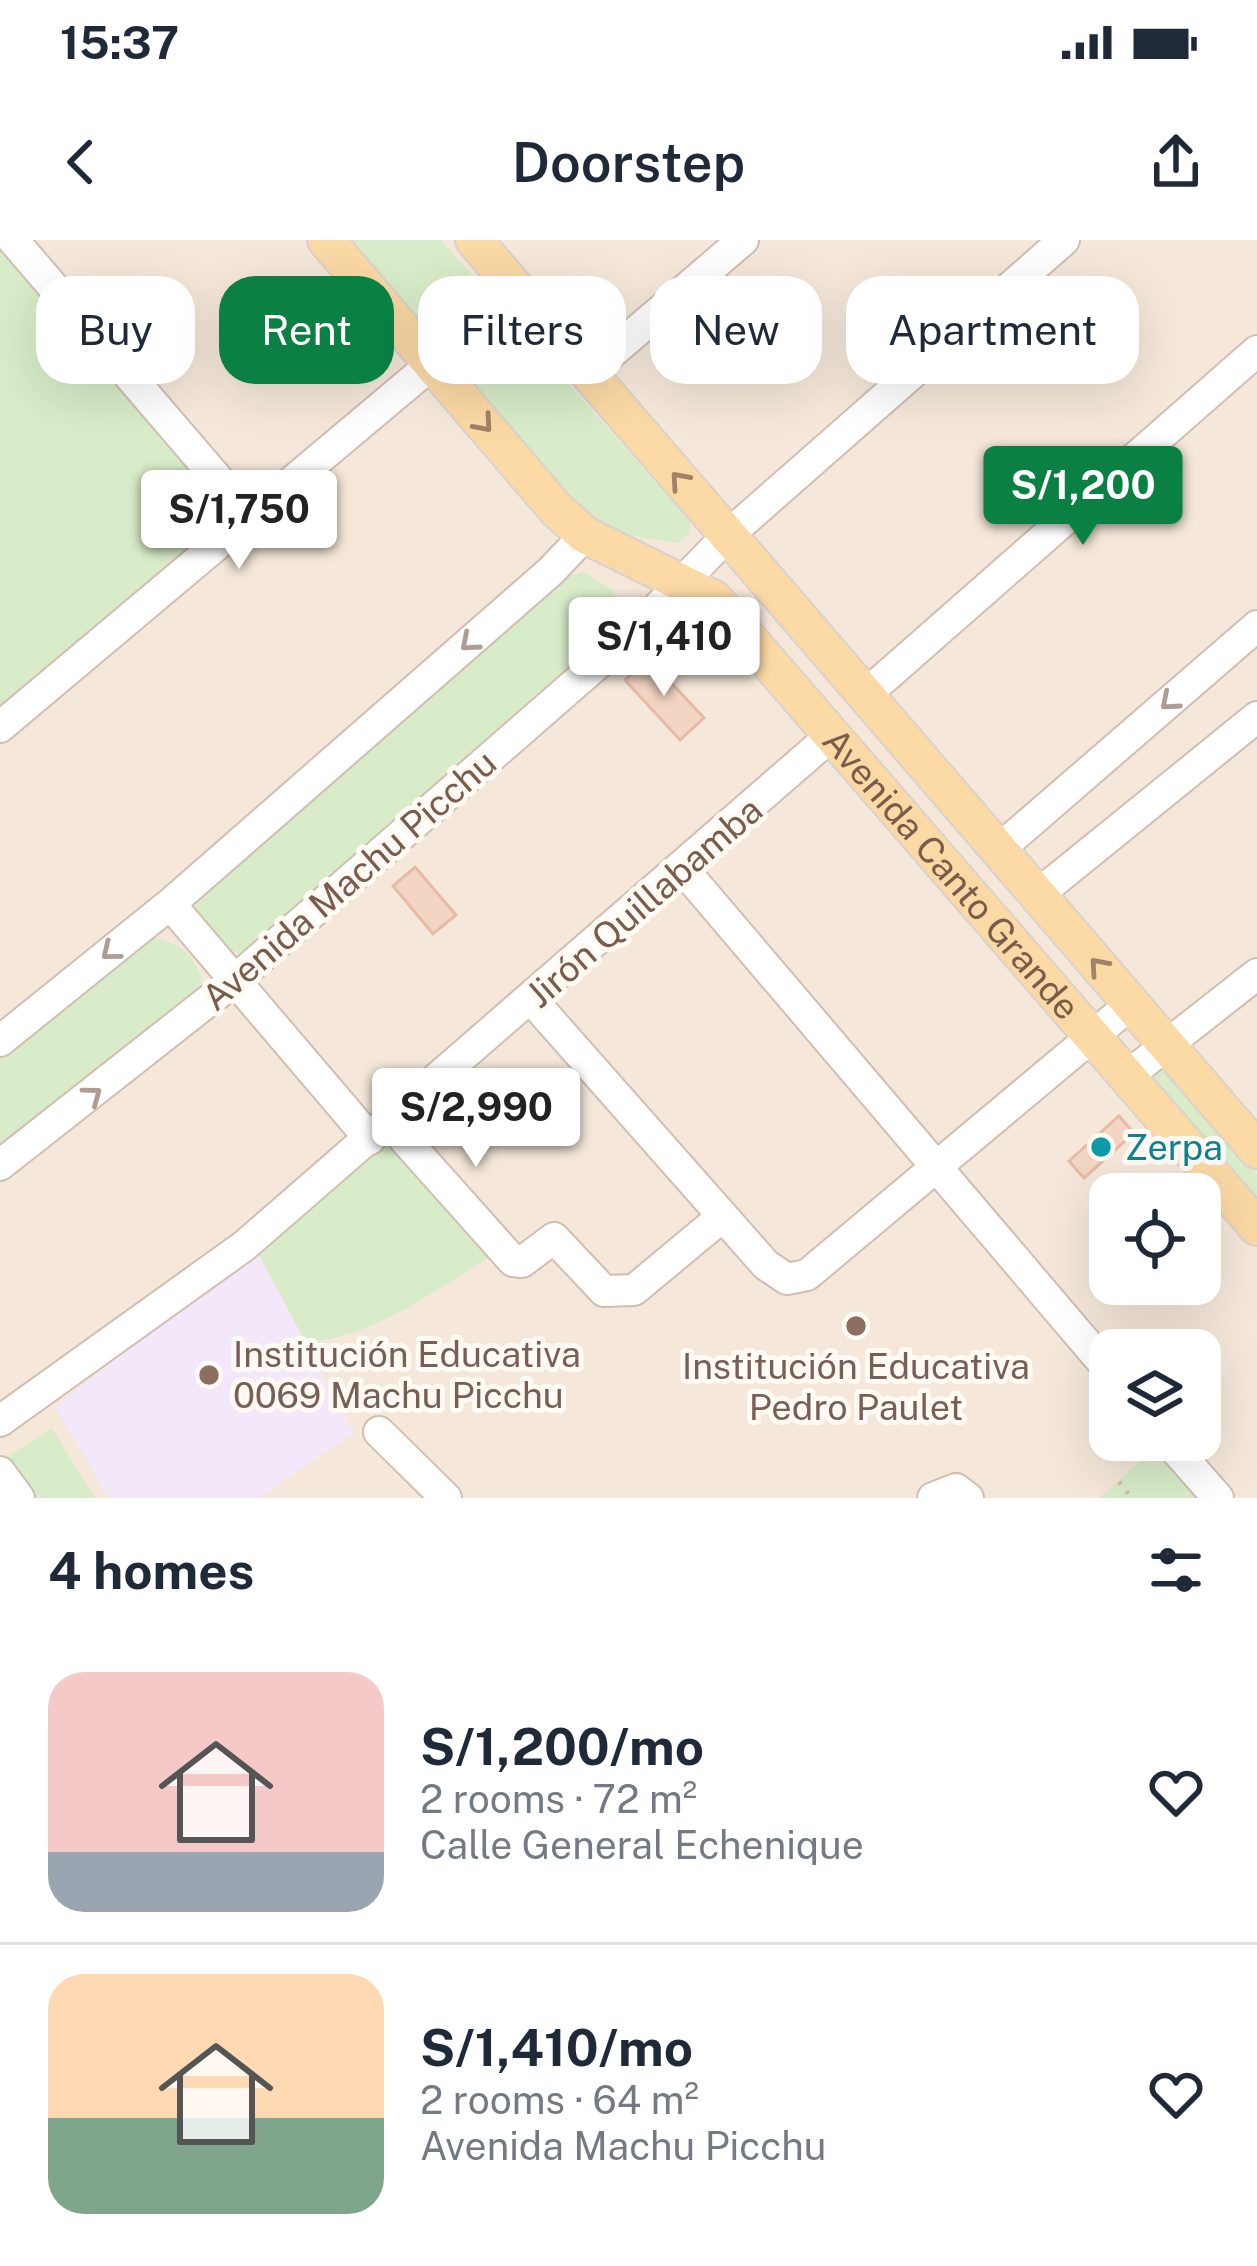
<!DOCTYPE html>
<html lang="en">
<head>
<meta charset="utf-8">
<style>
  :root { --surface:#fff; --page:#f2f2f3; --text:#1f2937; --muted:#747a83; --line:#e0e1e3; --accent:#0b8043 }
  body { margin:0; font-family:"Public Sans",sans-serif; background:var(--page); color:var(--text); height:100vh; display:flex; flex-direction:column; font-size:45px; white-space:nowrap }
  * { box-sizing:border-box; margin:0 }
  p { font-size:39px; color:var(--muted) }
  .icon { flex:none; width:66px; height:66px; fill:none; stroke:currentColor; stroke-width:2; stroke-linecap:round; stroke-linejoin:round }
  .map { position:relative; height:1258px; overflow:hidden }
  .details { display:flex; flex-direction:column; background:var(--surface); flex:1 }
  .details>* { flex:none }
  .top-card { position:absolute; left:36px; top:36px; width:1185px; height:108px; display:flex; gap:24px }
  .controls { position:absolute; left:1089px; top:933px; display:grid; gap:24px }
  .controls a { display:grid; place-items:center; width:132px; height:132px; border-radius:24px; background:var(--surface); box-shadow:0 12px 48px #0002; font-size:60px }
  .price { position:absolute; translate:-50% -102px; padding:0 27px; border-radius:12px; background:#fff; color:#222; font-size:39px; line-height:78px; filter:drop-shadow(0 3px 6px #0008) }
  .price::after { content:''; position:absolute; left:50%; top:72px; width:36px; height:27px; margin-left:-18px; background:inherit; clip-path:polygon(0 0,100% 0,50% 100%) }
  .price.on { background:var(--accent); color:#fff }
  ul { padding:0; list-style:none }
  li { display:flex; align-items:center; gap:36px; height:300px; padding:0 48px }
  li+li { border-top:3px solid var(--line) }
  li span { display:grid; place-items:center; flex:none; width:336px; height:240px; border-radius:36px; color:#555 }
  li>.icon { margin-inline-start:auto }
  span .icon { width:144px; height:144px; fill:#fffc; stroke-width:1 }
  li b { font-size:51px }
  h2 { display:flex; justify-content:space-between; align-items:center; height:144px; padding:0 48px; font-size:51px }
  .chip { padding:0 42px; border-radius:36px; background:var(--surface); box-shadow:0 12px 48px #0002; font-size:42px; line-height:108px }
  .chip.on { background:var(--accent); color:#fff }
  .status { display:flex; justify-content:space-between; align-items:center; height:84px; padding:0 60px; background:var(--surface); direction:ltr }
  .status svg { height:33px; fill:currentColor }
  header { display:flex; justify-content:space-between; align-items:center; height:156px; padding:0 48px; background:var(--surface); font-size:54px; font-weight:600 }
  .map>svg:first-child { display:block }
  .residential { fill:#f5e8da; fill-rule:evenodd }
  .education { fill:#f3e8fa }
  .green { fill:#d8ecc9 }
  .building { fill:#f3d5c3; stroke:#e6bba3; stroke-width:3 }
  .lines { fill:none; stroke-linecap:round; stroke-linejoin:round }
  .minor-casing { stroke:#d1beb0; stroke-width:34 }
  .major-casing { stroke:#dad1cd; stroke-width:40 }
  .path { stroke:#d9b8a5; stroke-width:4.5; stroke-dasharray:3 9; stroke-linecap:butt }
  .minor { stroke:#fff; stroke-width:30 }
  .major { stroke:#fbd9a5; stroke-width:36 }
  .oneway { stroke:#a18267 }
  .oneway2 { stroke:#af9d94 }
  .culture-dot { fill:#0f9aa8; stroke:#fffaf3; stroke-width:4.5 }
  .education-dot { fill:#8d6e63; stroke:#fffaf3; stroke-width:4.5 }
  .labels { text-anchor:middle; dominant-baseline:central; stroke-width:10; stroke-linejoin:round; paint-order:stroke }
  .street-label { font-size:36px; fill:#7a5c4d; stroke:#fffaf3 }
  .culture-label { font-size:36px; fill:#0d838f; stroke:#fffaf3; text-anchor:start }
  .education-label { font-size:36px; fill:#785e54; stroke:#fffaf3; text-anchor:start }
</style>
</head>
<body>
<div class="status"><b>15:37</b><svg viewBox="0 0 49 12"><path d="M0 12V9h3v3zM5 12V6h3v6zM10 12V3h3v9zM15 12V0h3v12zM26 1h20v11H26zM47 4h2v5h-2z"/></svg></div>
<header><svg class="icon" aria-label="back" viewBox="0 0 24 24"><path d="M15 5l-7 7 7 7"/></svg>Doorstep<svg class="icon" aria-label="share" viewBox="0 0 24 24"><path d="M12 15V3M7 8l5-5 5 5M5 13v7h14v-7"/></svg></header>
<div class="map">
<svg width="1257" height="1258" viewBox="0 0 1257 1258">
  <rect width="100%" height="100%" fill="#fdf6ec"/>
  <path class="residential" d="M0,0h1257v1258h-1257zM1110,954h90v90h-90zM1110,1110h90v90h-90z"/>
  <path class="education" d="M256,1009l97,184 -94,65h-150l-54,-91z"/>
  <path class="green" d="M336,0h105l250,282 -2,12 -10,9 -80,-12z
    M0,8l229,268 -229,194z
    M585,333l28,17 9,29 -6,14 -367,321 -27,-3 -28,-37 7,-25 358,-314z
    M145,696c32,5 54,18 58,52l-203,163v-102z
    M1163,825l94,109v38l-112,-130z
    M394,898l97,118c-59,36 -115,80 -185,87l-50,-94z
    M52,1188l43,70h-64l-23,-42z
    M1153,1209l44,49h-98z"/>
  <path class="building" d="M648,418l56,60 -24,22 -55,-60z
    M415,627l41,48 -23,19 -40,-48z
    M1119,876l15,17 -50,45 -15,-17z"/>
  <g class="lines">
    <g class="minor-casing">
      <path id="minor" d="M13,0l239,279
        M588,133l155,-133
        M865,455l392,-344
        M0,487l432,-363
        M997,611l260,-225
        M683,629l427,502
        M1036,656l221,-179
        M170,664l200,235
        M532,760l234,265 21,14 20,-4 324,-271
        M0,801l170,-137 381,-333 34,-36
        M1126,837l131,-103
        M390,883l123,138 9,1 32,-24 50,53 30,-1 89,-74
        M0,925l235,-185 398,-347 94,-97 337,-296
        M0,1181l244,-175 588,-511
        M379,1192l67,66
        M1167,1200l51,58
        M0,1232l19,26
        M933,1258l23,-9 12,9"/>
    </g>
    <g class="major-casing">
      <g id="major">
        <path id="s1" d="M326,0l230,269 29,26 129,64 543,628"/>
        <path d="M474,0l783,910"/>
      </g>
    </g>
    <path class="path" d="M1119,1242l13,16"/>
    <use href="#minor" class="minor"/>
    <use href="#major" class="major"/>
  </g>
  <defs><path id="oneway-chevron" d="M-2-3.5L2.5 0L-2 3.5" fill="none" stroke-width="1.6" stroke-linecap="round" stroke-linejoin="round" transform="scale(3)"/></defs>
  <g class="oneway">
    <use href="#oneway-chevron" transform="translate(484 184) rotate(49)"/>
    <use href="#oneway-chevron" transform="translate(679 240) rotate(-131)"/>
    <use href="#oneway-chevron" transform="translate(1098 726) rotate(-131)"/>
  </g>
  <g class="oneway2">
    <use href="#oneway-chevron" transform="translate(469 403) rotate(139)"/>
    <use href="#oneway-chevron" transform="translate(1169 462) rotate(139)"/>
    <use href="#oneway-chevron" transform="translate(110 712) rotate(141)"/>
    <use href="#oneway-chevron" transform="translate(93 855) rotate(-37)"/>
  </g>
  <circle class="culture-dot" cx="1101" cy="907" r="12"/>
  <g class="education-dot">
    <circle cx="856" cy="1086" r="12"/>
    <circle cx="209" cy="1135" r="12"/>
  </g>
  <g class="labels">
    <g class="street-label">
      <text stroke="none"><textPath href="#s1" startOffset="900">Avenida Canto Grande</textPath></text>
      <text transform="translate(349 640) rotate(-41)">Avenida Machu Picchu</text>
      <text transform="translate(644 662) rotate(-41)">Jirón Quillabamba</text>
    </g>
    <g class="culture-label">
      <text x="1125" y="907">Zerpa</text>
    </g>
    <g class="education-label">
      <text x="233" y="1114">Institución Educativa<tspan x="233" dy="41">0069 Machu Picchu</tspan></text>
      <text x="856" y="1126" text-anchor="middle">Institución Educativa<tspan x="856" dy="41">Pedro Paulet</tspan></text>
    </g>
  </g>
</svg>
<div class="controls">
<a><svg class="icon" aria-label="locate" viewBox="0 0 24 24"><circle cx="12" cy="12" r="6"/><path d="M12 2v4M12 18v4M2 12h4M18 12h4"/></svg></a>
<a><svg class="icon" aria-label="layers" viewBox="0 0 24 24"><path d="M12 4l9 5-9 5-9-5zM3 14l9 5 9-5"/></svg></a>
</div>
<b class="price on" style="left:1083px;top:308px">S/1,200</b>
<b class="price" style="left:239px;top:332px">S/1,750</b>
<b class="price" style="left:664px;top:459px">S/1,410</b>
<b class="price" style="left:476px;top:930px">S/2,990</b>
<div class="top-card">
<a class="chip">Buy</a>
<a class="chip on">Rent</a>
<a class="chip">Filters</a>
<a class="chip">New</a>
<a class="chip">Apartment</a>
</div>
</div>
<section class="details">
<h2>4 homes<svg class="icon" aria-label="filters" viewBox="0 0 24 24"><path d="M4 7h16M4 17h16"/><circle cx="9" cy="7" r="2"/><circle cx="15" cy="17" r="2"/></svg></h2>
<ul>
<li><span style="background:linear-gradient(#f6c9c9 75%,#9aa5b1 0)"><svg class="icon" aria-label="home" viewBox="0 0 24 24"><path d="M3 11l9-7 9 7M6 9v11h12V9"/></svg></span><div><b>S/1,200/mo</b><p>2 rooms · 72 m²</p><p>Calle General Echenique</p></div><svg class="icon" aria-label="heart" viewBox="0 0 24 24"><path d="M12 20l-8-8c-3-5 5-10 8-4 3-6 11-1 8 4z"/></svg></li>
<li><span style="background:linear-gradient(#ffd9b3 60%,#7fa58c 0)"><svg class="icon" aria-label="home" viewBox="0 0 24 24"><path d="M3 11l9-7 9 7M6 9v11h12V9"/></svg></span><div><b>S/1,410/mo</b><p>2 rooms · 64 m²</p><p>Avenida Machu Picchu</p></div><svg class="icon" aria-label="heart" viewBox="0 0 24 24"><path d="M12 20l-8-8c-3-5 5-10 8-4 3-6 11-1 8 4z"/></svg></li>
</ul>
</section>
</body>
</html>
